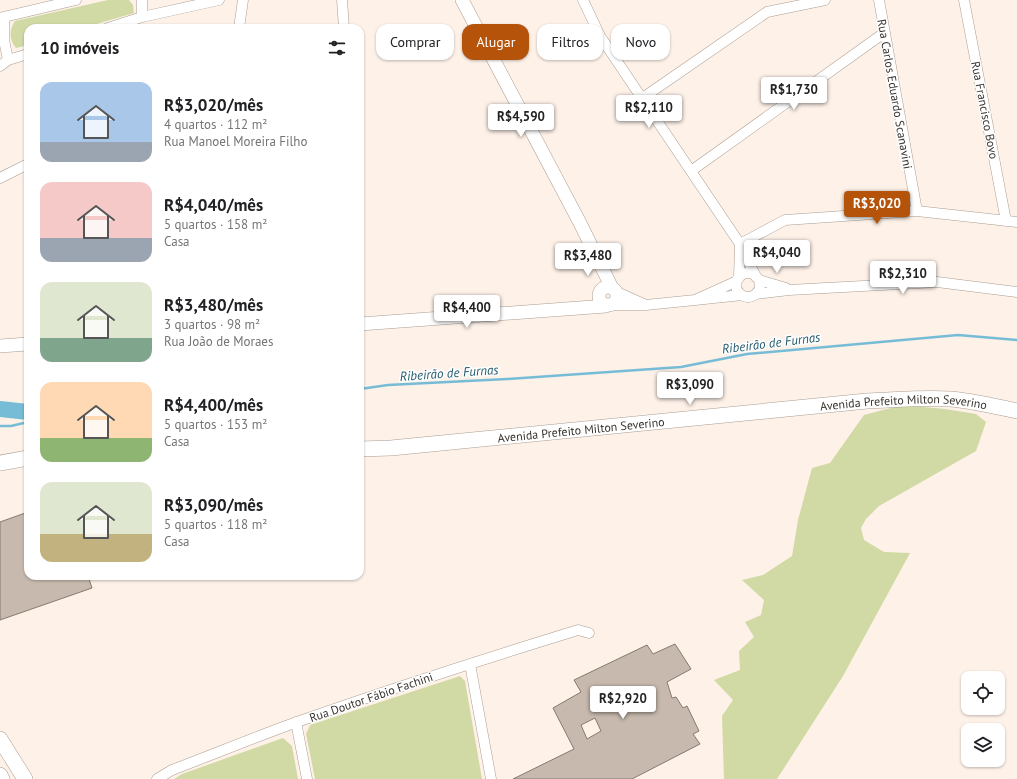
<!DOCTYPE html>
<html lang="pt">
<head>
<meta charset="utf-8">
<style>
  :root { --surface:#fff; --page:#f6f6f6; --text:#202124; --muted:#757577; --accent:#b45309 }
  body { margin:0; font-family:"PT Sans",sans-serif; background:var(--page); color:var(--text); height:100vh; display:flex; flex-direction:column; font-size:15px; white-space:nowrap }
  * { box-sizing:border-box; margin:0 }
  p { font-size:13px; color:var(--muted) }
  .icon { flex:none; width:22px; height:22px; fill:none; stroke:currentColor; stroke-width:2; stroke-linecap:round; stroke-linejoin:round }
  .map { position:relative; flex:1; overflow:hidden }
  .details { position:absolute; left:24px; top:24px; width:340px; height:556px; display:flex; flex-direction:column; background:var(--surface); border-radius:12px; box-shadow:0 1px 3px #0004 }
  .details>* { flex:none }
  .hud { position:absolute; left:376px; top:24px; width:380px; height:36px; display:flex; gap:8px }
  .controls { position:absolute; left:961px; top:671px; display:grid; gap:8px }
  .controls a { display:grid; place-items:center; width:44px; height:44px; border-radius:8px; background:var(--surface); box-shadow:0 1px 3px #0004; font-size:20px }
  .price { position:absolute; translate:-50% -34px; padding:0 9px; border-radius:4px; background:#fff; color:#222; font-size:13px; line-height:26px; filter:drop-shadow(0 1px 2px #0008) }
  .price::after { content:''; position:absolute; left:50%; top:24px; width:12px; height:9px; margin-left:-6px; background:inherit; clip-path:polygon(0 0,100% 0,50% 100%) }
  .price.on { background:var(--accent); color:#fff }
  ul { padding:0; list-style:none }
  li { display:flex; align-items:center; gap:12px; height:100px; padding:0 16px }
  li span { display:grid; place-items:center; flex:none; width:112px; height:80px; border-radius:12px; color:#555 }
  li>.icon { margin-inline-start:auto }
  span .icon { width:48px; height:48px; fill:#fffc; stroke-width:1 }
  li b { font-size:17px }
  h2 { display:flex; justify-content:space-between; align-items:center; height:48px; padding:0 16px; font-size:17px }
  .chip { padding:0 14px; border-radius:12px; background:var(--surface); box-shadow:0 1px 3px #0004; font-size:14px; line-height:36px }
  .chip.on { background:var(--accent); color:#fff }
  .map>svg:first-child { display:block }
  .green { fill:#d1daa4 }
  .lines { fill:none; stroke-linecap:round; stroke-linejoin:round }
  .stream { stroke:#77bcd6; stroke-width:2.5 }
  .river { stroke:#77bcd6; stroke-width:16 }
  .building { fill:#c7b9ad; stroke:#86796e; fill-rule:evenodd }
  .minor-casing { stroke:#ab9d92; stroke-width:11 }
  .tertiary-casing { stroke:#ab9d92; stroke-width:14 }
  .secondary-casing { stroke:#ab9d92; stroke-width:16 }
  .minor { stroke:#fff; stroke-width:10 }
  .tertiary { stroke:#fff; stroke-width:13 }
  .secondary { stroke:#fff; stroke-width:15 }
  .labels { text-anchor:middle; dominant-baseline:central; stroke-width:3; stroke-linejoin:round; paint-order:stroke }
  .street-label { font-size:12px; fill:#39332e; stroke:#fff }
  .water-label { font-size:13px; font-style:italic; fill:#245b6e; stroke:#fff }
</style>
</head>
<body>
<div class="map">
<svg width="1017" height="779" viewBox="0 0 1017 779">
  <rect width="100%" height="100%" fill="#fdf1e8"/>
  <path class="green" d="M108,0h21l4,5 1,8 -51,15h-55v17l-12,3c-7,-8 -7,-18 -1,-27z
    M902,405l43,4 31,5 10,8 -10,29 -97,55 -13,13 -5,9 3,12 20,12 26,1 -67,123 -66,103h-53l-2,-63 11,-16 -19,-20 26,-10 -1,-19 15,-14 -9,-15 16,-7 3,-15 -22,-20 21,-5 29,-19 6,-36 14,-52 18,-5 34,-48z
    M460,676l5,5 17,98h-167l-9,-45 4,-9z
    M283,738l9,8 6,33h-124l8,-5z"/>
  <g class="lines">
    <path class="stream" d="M360,389l28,-4 119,-6 174,-12 66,-13 211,-19 59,5
      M0,426h11l17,-4"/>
    <path class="river" d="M0,409l28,3"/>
  </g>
  <path class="building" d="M28,512v64h60l4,12 -92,32v-98z
    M675,644l16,25 -24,13 5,16 4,-1 7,11 4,-2 12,25 -6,3 7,10 -68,35h-119l61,-30 -21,-41 28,-16 -7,-12 73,-35 6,9zM595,718l6,13 -14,8 -6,-14z"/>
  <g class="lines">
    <g class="minor-casing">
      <path id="minor" d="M142,0v17
        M342,0l2,28
        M583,0l17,36 140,208 16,33
        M879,0l38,211
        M964,0l42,221
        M0,18l76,-18
        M4,18v22l4,20
        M108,28l34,-11 77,-17
        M239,28l4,-28
        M0,66l8,-6 20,-6
        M641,99l126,-87 58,-12
        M691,171l193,-138
        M0,178l28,-14
        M740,244l45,-24 132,-9 100,11
        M736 285a12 12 0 1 1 24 0a12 12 0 1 1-24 0Z
        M739,278l1,-32
        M759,280l27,8
        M737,281l-42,19 47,-5
        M756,294l33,-4 148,-8 80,10
        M612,305h34l-29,-13
        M646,305l49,-5
        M470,664l21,115
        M296,722l11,57
        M157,779l15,-9c42,-16 83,-33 125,-48 93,-33 187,-63 281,-92l11,3"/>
    </g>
    <g class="tertiary-casing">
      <path id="tertiary" d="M462,0l118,223 32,65
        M599 296a9 9 0 1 1 18 0a9 9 0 1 1-18 0Z
        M360,324l246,-18
        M0,346l28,-2"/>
    </g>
    <g class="secondary-casing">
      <g id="secondary">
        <path id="s1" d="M360,449l31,-1 476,-47c28,-1 56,-4 83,-2 23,2 45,7 67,12"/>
        <path d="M0,463l28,-5"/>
        <path d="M0,739l25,40"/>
        <path d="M0,775l2,4"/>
      </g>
    </g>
    <use href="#minor" class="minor"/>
    <use href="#tertiary" class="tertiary"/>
    <use href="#secondary" class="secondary"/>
  </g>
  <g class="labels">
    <g class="street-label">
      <text transform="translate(895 94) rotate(80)">Rua Carlos Eduardo Scanavini</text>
      <text transform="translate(985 110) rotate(79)">Rua Francisco Bovo</text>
      <text stroke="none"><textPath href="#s1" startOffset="546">Avenida Prefeito Milton Severino</textPath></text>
      <text stroke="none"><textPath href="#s1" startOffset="222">Avenida Prefeito Milton Severino</textPath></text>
      <text transform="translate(371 697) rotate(-19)">Rua Doutor Fábio Fachini</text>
    </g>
    <g class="water-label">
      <text transform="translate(771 343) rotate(-7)">Ribeirão de Furnas</text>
      <text transform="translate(449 373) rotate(-4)">Ribeirão de Furnas</text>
    </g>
  </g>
</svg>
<div class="controls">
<a><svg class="icon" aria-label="locate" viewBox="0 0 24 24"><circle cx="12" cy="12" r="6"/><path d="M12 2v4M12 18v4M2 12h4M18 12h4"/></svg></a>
<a><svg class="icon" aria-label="layers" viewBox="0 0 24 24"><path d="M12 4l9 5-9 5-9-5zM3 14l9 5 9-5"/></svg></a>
</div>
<b class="price" style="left:794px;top:111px">R$1,730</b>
<b class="price" style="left:649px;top:129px">R$2,110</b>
<b class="price" style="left:521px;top:138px">R$4,590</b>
<b class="price on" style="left:877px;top:225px">R$3,020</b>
<b class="price" style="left:777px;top:274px">R$4,040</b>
<b class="price" style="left:588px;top:277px">R$3,480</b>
<b class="price" style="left:903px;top:295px">R$2,310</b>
<b class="price" style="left:467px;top:329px">R$4,400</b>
<b class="price" style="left:690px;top:406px">R$3,090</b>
<b class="price" style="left:623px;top:720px">R$2,920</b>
<div class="hud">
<a class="chip">Comprar</a>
<a class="chip on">Alugar</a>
<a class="chip">Filtros</a>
<a class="chip">Novo</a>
</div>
<section class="details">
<h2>10 imóveis<svg class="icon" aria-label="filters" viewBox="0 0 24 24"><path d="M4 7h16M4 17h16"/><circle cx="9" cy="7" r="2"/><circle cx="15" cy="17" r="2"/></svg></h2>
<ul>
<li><span style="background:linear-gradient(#a9c7e8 75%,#9aa5b1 0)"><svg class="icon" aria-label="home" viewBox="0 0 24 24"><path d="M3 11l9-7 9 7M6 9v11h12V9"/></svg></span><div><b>R$3,020/mês</b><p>4 quartos · 112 m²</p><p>Rua Manoel Moreira Filho</p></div></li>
<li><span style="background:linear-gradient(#f6c9c9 70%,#9aa5b1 0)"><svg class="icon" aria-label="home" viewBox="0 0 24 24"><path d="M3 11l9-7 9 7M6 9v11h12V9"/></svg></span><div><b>R$4,040/mês</b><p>5 quartos · 158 m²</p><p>Casa</p></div></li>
<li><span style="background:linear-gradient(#dfe7d0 70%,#7fa58c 0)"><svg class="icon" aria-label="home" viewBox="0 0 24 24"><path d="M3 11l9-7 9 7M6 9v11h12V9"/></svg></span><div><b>R$3,480/mês</b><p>3 quartos · 98 m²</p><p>Rua João de Moraes</p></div></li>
<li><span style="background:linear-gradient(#ffd9b3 70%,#8fb573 0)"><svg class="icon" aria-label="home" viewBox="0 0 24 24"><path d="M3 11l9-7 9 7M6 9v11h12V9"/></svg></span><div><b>R$4,400/mês</b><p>5 quartos · 153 m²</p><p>Casa</p></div></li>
<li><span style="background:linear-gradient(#dfe7d0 65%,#c2b280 0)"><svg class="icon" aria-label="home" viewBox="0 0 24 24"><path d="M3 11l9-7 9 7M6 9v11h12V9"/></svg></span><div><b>R$3,090/mês</b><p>5 quartos · 118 m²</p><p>Casa</p></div></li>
</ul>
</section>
</div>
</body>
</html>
